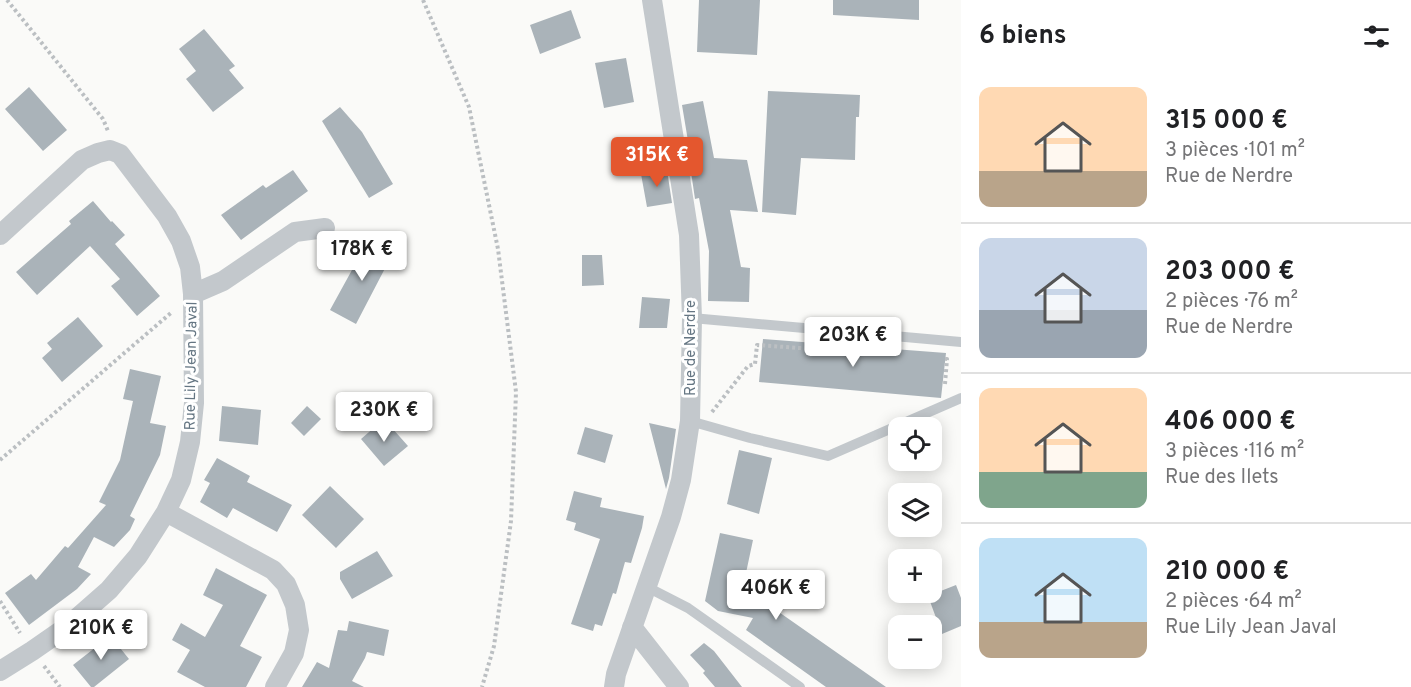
<!DOCTYPE html>
<html lang="fr">
<head>
<meta charset="utf-8">
<style>
  :root { --surface:#fff; --page:#f2f2f2; --text:#202124; --muted:#757577; --line:#e0e0e0; --accent:#e4572e }
  body { margin:0; font-family:Overpass,sans-serif; background:var(--page); color:var(--text); height:100vh; display:flex; flex-direction:column; font-size:22px; white-space:nowrap }
  * { box-sizing:border-box; margin:0 }
  p { font-size:20px; color:var(--muted) }
  .icon { flex:none; width:33px; height:33px; fill:none; stroke:currentColor; stroke-width:2; stroke-linecap:round; stroke-linejoin:round }
  .map { position:relative; flex:1; overflow:hidden }
  .panel { display:flex; flex-direction:column; background:var(--surface); width:450px }
  .panel>* { flex:none }
  .fabs { position:absolute; left:888px; top:417px; display:grid; gap:12px }
  .fabs a { display:grid; place-items:center; width:54px; height:54px; border-radius:12px; background:var(--surface); box-shadow:0 3px 15px #0003; font-size:30px }
  .price { position:absolute; translate:-50% -51px; padding:0 14px; border-radius:6px; background:#fff; color:#222; font-size:20px; line-height:39px; filter:drop-shadow(0 2px 3px #0008) }
  .price::after { content:''; position:absolute; left:50%; top:36px; width:18px; height:14px; margin-left:-9px; background:inherit; clip-path:polygon(0 0,100% 0,50% 100%) }
  .price.current { background:var(--accent); color:#fff }
  ul { padding:0; list-style:none }
  li { display:flex; align-items:center; gap:18px; height:150px; padding:0 18px }
  li+li { border-top:2px solid var(--line) }
  li span { display:grid; place-items:center; flex:none; width:168px; height:120px; border-radius:12px; color:#555 }
  li>.icon { margin-inline-start:auto }
  span .icon { width:72px; height:72px; fill:#fffc; stroke-width:1 }
  li b { font-size:26px }
  h2 { display:flex; justify-content:space-between; align-items:center; height:72px; padding:0 18px; font-size:26px }
  main { display:flex; flex:1; min-height:0 }
  .map>svg:first-child { display:block }
  .building { fill:#aab3b9 }
  .lines { fill:none; stroke-linecap:round; stroke-linejoin:round }
  .path { stroke:#bbbfc2; stroke-width:4; stroke-dasharray:3 3; stroke-linecap:butt }
  .lane { stroke:#c3c8cc; stroke-width:10 }
  .street { stroke:#c3c8cc; stroke-width:20 }
  .labels { text-anchor:middle; dominant-baseline:central; stroke-width:6; stroke-linejoin:round; paint-order:stroke }
  .street-label { font-size:15px; fill:#657683; stroke:#fff }
</style>
</head>
<body>
<main>
<div class="map">
<svg width="961" height="687" viewBox="0 0 961 687">
  <rect width="100%" height="100%" fill="#fafaf8"/>
  <path class="building" d="M699,0h61l-3,55 -60,-3z
    M833,0h86v20l-86,-5z
    M571,10l10,28 -41,16 -10,-29z
    M204,29l31,37 -6,4 15,18 -31,24 -27,-33 10,-8 -17,-22z
    M626,58l8,44 -30,6 -9,-45z
    M29,87l38,43 -24,21 -38,-42z
    M768,91l92,4 -1,22h-3l-1,43 -54,-2 -5,57 -34,-3z
    M703,101l11,57 33,2 11,52 -28,-2 11,57 9,1 -1,34 -41,-1 1,-50 -10,-53 -4,1 -5,-34h2l-10,-60z
    M340,107l22,25 31,52 -24,14 -47,-77z
    M293,170l15,21 -67,49 -20,-25 42,-30 3,3z
    M667,170l5,33 -25,4 -6,-33z
    M93,201l18,21 1,-1 13,14 -10,9 45,52 -23,20 -26,-30 9,-7 -30,-33 -53,49 -21,-23 55,-48 -2,-3z
    M369,239l24,14 -37,71 -26,-14z
    M582,255h20l2,30 -22,1z
    M642,297l28,2 -3,29h-28z
    M78,317l25,29 -41,36 -20,-24 10,-9 -5,-6z
    M763,339l183,14 -5,45 -182,-16z
    M130,369l31,7 -11,47 16,3 -6,29 -30,61 5,3 -5,11 -16,17 -20,-10 -16,30 13,7 -14,15 -48,36 -24,-32 26,-19 5,6 29,-34 3,2 38,-43 -7,-3 21,-42 13,-59 -10,-2z
    M222,406l39,4 -3,35 -39,-4z
    M307,406l14,13 -17,17 -13,-13z
    M384,419l24,27 -24,20 -23,-27z
    M649,423l27,6 -7,49 -3,11z
    M585,427l28,8 -8,28 -28,-9z
    M739,450l33,8 -13,56 -32,-10z
    M217,458l33,18 -3,6 45,23 -15,27 -44,-24 -6,10 -27,-16 10,-19 -6,-3z
    M330,486l34,33 -28,29 -34,-33z
    M574,491l28,7 -2,9 44,9 -2,12 -11,35 -6,-1 -9,32 -3,-1 -11,33 -7,-2 -2,7 -22,-7 29,-85 -26,-9 2,-7 -10,-3z
    M720,533l33,7 -10,47 143,100h-60l-80,-57 7,-12 -35,-7 -13,-10z
    M377,551l16,25 -41,23 -12,-20v-7z
    M216,568l51,27 -27,51 22,11 -16,30h-41l-28,-15 13,-22 -18,-10 9,-17 24,14 18,-32 -20,-10z
    M956,585l5,13v28l-19,8 -14,-38z
    M349,621l40,9 -5,26 -17,-4 -2,6 -13,23 12,6h-62l15,-25 12,6 9,-38 9,1z
    M108,633l21,26 -35,28h-3l-18,-22 23,-18 -2,-3z
    M704,643l10,8 28,36h-27l-12,-14 2,-2 -15,-16z"/>
  <g class="lines">
    <path class="path" d="M7,0l96,119 5,12
      M423,0l46,107 29,142 18,143 -5,129 -17,125 -12,41
      M945,384l2,-25h-2
      M712,412l36,-46 7,-2 2,-19 85,6
      M0,460l172,-148
      M0,601l20,32
      M44,666l16,21"/>
    <path class="lane" d="M692,318l269,24
      M690,421l60,17 78,18 133,-58
      M647,587l41,21 112,79"/>
    <path class="street" d="M0,235l82,-75 16,-7 12,-3 10,4 47,62 14,25 9,26 3,27 1,109 -4,39 -9,38 -15,32 -28,44 -29,34 -41,36 -36,25 -32,20
      M193,294l30,-13 72,-49 30,-4
      M166,512l107,58 13,14 9,21 4,25 -5,23 -19,34
      M632,627l47,60
      M614,687l2,-13 55,-157 10,-37 9,-59 2,-103 -3,-83 -37,-235"/>
  </g>
  <g class="labels">
    <g class="street-label">
      <text transform="translate(691 348) rotate(-90)">Rue de Nerdre</text>
      <text transform="translate(192 366) rotate(-89)">Rue Lily Jean Javal</text>
    </g>
  </g>
</svg>
<div class="fabs">
<a><svg class="icon" aria-label="locate" viewBox="0 0 24 24"><circle cx="12" cy="12" r="6"/><path d="M12 2v4M12 18v4M2 12h4M18 12h4"/></svg></a>
<a><svg class="icon" aria-label="layers" viewBox="0 0 24 24"><path d="M12 4l9 5-9 5-9-5zM3 14l9 5 9-5"/></svg></a>
<a>+</a>
<a>−</a>
</div>
<b class="price current" style="left:657px;top:188px">315K €</b>
<b class="price" style="left:362px;top:282px">178K €</b>
<b class="price" style="left:853px;top:368px">203K €</b>
<b class="price" style="left:384px;top:443px">230K €</b>
<b class="price" style="left:776px;top:621px">406K €</b>
<b class="price" style="left:101px;top:661px">210K €</b>
</div>
<section class="panel">
<h2>6 biens<svg class="icon" aria-label="filters" viewBox="0 0 24 24"><path d="M4 7h16M4 17h16"/><circle cx="9" cy="7" r="2"/><circle cx="15" cy="17" r="2"/></svg></h2>
<ul>
<li><span style="background:linear-gradient(#ffd9b3 70%,#b9a48a 0)"><svg class="icon" aria-label="home" viewBox="0 0 24 24"><path d="M3 11l9-7 9 7M6 9v11h12V9"/></svg></span><div><b>315 000 €</b><p>3 pièces · 101 m²</p><p>Rue de Nerdre</p></div></li>
<li><span style="background:linear-gradient(#c9d6e8 60%,#9aa5b1 0)"><svg class="icon" aria-label="home" viewBox="0 0 24 24"><path d="M3 11l9-7 9 7M6 9v11h12V9"/></svg></span><div><b>203 000 €</b><p>2 pièces · 76 m²</p><p>Rue de Nerdre</p></div></li>
<li><span style="background:linear-gradient(#ffd9b3 70%,#7fa58c 0)"><svg class="icon" aria-label="home" viewBox="0 0 24 24"><path d="M3 11l9-7 9 7M6 9v11h12V9"/></svg></span><div><b>406 000 €</b><p>3 pièces · 116 m²</p><p>Rue des Ilets</p></div></li>
<li><span style="background:linear-gradient(#bfe0f5 70%,#b9a48a 0)"><svg class="icon" aria-label="home" viewBox="0 0 24 24"><path d="M3 11l9-7 9 7M6 9v11h12V9"/></svg></span><div><b>210 000 €</b><p>2 pièces · 64 m²</p><p>Rue Lily Jean Javal</p></div></li>
</ul>
</section>
</main>
</body>
</html>
